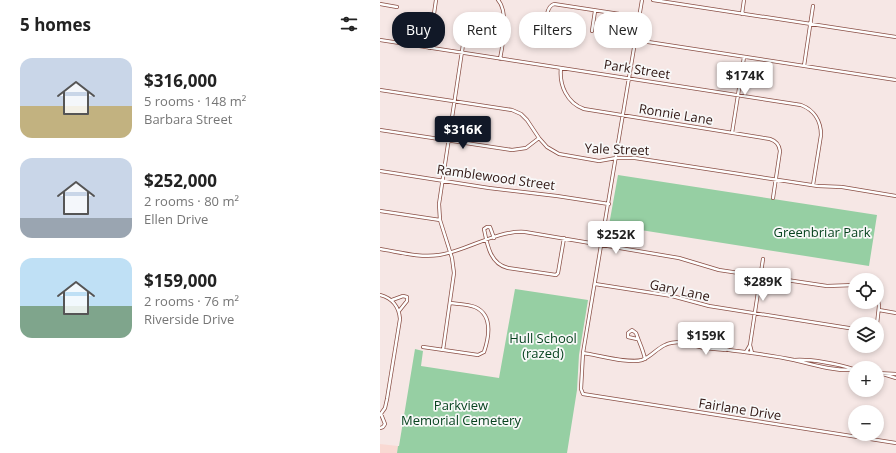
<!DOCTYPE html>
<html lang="en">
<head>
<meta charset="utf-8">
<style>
  :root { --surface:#fff; --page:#f2f2f2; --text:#222; --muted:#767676; --accent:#111827 }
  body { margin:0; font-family:"Open Sans",sans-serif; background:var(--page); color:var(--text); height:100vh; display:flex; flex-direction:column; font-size:15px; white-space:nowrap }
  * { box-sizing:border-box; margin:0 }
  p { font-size:13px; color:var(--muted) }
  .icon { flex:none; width:22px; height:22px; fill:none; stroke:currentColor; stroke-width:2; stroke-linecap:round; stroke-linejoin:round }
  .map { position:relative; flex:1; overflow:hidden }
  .drawer { display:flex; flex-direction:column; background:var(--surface); width:380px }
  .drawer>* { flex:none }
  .hud { position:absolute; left:12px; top:12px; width:380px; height:36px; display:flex; gap:8px }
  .fabs { position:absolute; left:468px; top:273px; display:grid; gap:8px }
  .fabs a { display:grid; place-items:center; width:36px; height:36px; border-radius:50%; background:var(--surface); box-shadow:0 2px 6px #0003; font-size:20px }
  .price { position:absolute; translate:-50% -34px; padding:0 9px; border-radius:4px; background:#fff; color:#222; font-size:13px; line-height:26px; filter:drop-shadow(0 1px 2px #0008) }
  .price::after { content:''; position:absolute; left:50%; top:24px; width:12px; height:9px; margin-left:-6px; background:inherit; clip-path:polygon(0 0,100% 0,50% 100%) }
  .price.active { background:var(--accent); color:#fff }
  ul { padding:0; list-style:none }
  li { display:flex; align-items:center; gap:12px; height:100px; padding:0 20px }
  li span { display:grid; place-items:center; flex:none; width:112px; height:80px; border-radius:12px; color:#555 }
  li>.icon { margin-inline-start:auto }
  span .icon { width:48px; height:48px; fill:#fffc; stroke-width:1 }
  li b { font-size:17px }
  h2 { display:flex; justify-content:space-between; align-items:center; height:48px; padding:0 20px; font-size:17px }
  .pill { padding:0 14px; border-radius:16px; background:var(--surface); box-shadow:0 2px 6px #0003; font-size:14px; line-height:36px }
  .pill.active { background:var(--accent); color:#fff }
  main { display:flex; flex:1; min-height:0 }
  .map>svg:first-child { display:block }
  .built { fill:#f9d9d3 }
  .green { fill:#96cfa3 }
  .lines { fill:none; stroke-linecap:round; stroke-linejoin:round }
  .minor-casing { stroke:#8a4f45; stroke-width:4 }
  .minor { stroke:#fff; stroke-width:2.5 }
  .labels { text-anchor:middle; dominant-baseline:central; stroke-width:3.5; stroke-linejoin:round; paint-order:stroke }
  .street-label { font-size:13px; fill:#301713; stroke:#f8f8f8 }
  .park-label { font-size:13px; fill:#07431f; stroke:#f8f8f8 }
</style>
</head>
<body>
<main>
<section class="drawer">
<h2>5 homes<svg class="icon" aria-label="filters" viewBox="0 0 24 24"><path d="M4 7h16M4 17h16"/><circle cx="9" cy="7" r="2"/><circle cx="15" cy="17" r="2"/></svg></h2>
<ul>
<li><span style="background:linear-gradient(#c9d6e8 60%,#c2b280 0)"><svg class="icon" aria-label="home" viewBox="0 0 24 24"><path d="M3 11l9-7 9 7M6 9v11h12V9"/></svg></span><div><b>$316,000</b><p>5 rooms · 148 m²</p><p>Barbara Street</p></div></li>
<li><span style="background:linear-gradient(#c9d6e8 75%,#9aa5b1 0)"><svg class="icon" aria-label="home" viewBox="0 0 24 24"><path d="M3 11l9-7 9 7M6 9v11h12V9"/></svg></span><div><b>$252,000</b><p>2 rooms · 80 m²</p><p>Ellen Drive</p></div></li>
<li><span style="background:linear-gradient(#bfe0f5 60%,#7fa58c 0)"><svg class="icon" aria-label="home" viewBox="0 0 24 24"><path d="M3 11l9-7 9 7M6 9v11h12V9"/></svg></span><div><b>$159,000</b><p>2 rooms · 76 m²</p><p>Riverside Drive</p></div></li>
</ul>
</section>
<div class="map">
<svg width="516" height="453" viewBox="0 0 516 453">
  <rect width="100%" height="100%" fill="#f6e7e5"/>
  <path class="built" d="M0,444l18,2 -1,7h-17z"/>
  <path class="green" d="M238,175l259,40 -8,51 -260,-41z
    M135,289l73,11 -9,55 -2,35 -10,63h-170l1,-7h1l16,-97 8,2 -2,15 78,12z"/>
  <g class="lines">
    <g class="minor-casing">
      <path id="minor" d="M118,0c11,12 5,44 2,59
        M262,0l-59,353 -2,36 2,5 313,49
        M273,0l243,37
        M0,4l17,3
        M362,14l2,-14
        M166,25c1,-7 0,-18 8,-21l85,13
        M212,31l3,-20
        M0,40l421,65c13,5 20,16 20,30l-8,50
        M255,40l261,40
        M49,48l7,-48
        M424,66l9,-60
        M181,68c-2,17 6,35 23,41l186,30c6,2 9,5 10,12l-7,47
        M0,90l132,20 9,4 6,6 12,18 8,9 12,7 40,7 17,-3h19l183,28 24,1 54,9
        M0,130l132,20 14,-2 13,-10
        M352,133l12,-76
        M0,171l109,17 68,8 52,8
        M0,211l60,9
        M114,238l-4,-11h-3l-3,2c3,15 6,35 24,39l48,7 2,-2 6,-35
        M0,249c19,3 40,9 59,6 28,-4 57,-25 86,-23l154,26 40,12 108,16 28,-1
        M215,284l77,12 37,10 146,23
        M0,295c12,3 19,12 20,24l-13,80 -2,9 -5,7
        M12,300l11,-4 4,1v4l-8,10
        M499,310l17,3
        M497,324l2,-18 -2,-12
        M257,339l-9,-2v-4l4,-3 4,3c3,9 7,16 9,26
        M309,344l15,4 22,2
        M370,345l13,-86
        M43,347l55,8 6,-3c5,-15 9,-37 -9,-45 -7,-3 -17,-3 -25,-4
        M63,350l11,-77 -2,-15 -12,-38 -1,-16 25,-166 4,-8
        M366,352l4,-7 2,8
        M203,353c15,2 46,11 59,7 9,-3 14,-11 23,-15 14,-7 49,0 64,5 21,3 43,5 65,10 20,5 40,11 61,10
        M415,360c15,-1 44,4 58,9
        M497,373l19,1
        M503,374l13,4
        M0,428l3,-1 2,-3 -4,-10"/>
    </g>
    <use href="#minor" class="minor"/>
  </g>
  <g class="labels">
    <g class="street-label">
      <text transform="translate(257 69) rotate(9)">Park Street</text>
      <text transform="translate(296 114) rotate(9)">Ronnie Lane</text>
      <text transform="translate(237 149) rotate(2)">Yale Street</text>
      <text transform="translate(116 177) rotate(8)">Ramblewood Street</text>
      <text transform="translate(300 290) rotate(12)">Gary Lane</text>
      <text transform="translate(360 409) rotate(9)">Fairlane Drive</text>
    </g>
    <g class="park-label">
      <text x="442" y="232">Greenbriar Park</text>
      <text x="163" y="338">Hull School<tspan x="163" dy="15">(razed)</tspan></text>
      <text x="81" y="405">Parkview<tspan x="81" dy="15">Memorial Cemetery</tspan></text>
    </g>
  </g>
</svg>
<div class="fabs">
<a><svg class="icon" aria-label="locate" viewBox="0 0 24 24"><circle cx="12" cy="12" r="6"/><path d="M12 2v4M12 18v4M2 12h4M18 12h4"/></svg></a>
<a><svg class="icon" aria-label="layers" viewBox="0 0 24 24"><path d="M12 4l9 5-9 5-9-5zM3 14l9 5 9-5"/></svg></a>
<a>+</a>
<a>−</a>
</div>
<b class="price" style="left:365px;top:96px">$174K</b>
<b class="price active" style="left:83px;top:150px">$316K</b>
<b class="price" style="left:236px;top:255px">$252K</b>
<b class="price" style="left:383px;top:302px">$289K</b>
<b class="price" style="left:326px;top:356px">$159K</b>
<div class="hud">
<a class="pill active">Buy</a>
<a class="pill">Rent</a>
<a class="pill">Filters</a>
<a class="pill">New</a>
</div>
</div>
</main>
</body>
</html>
